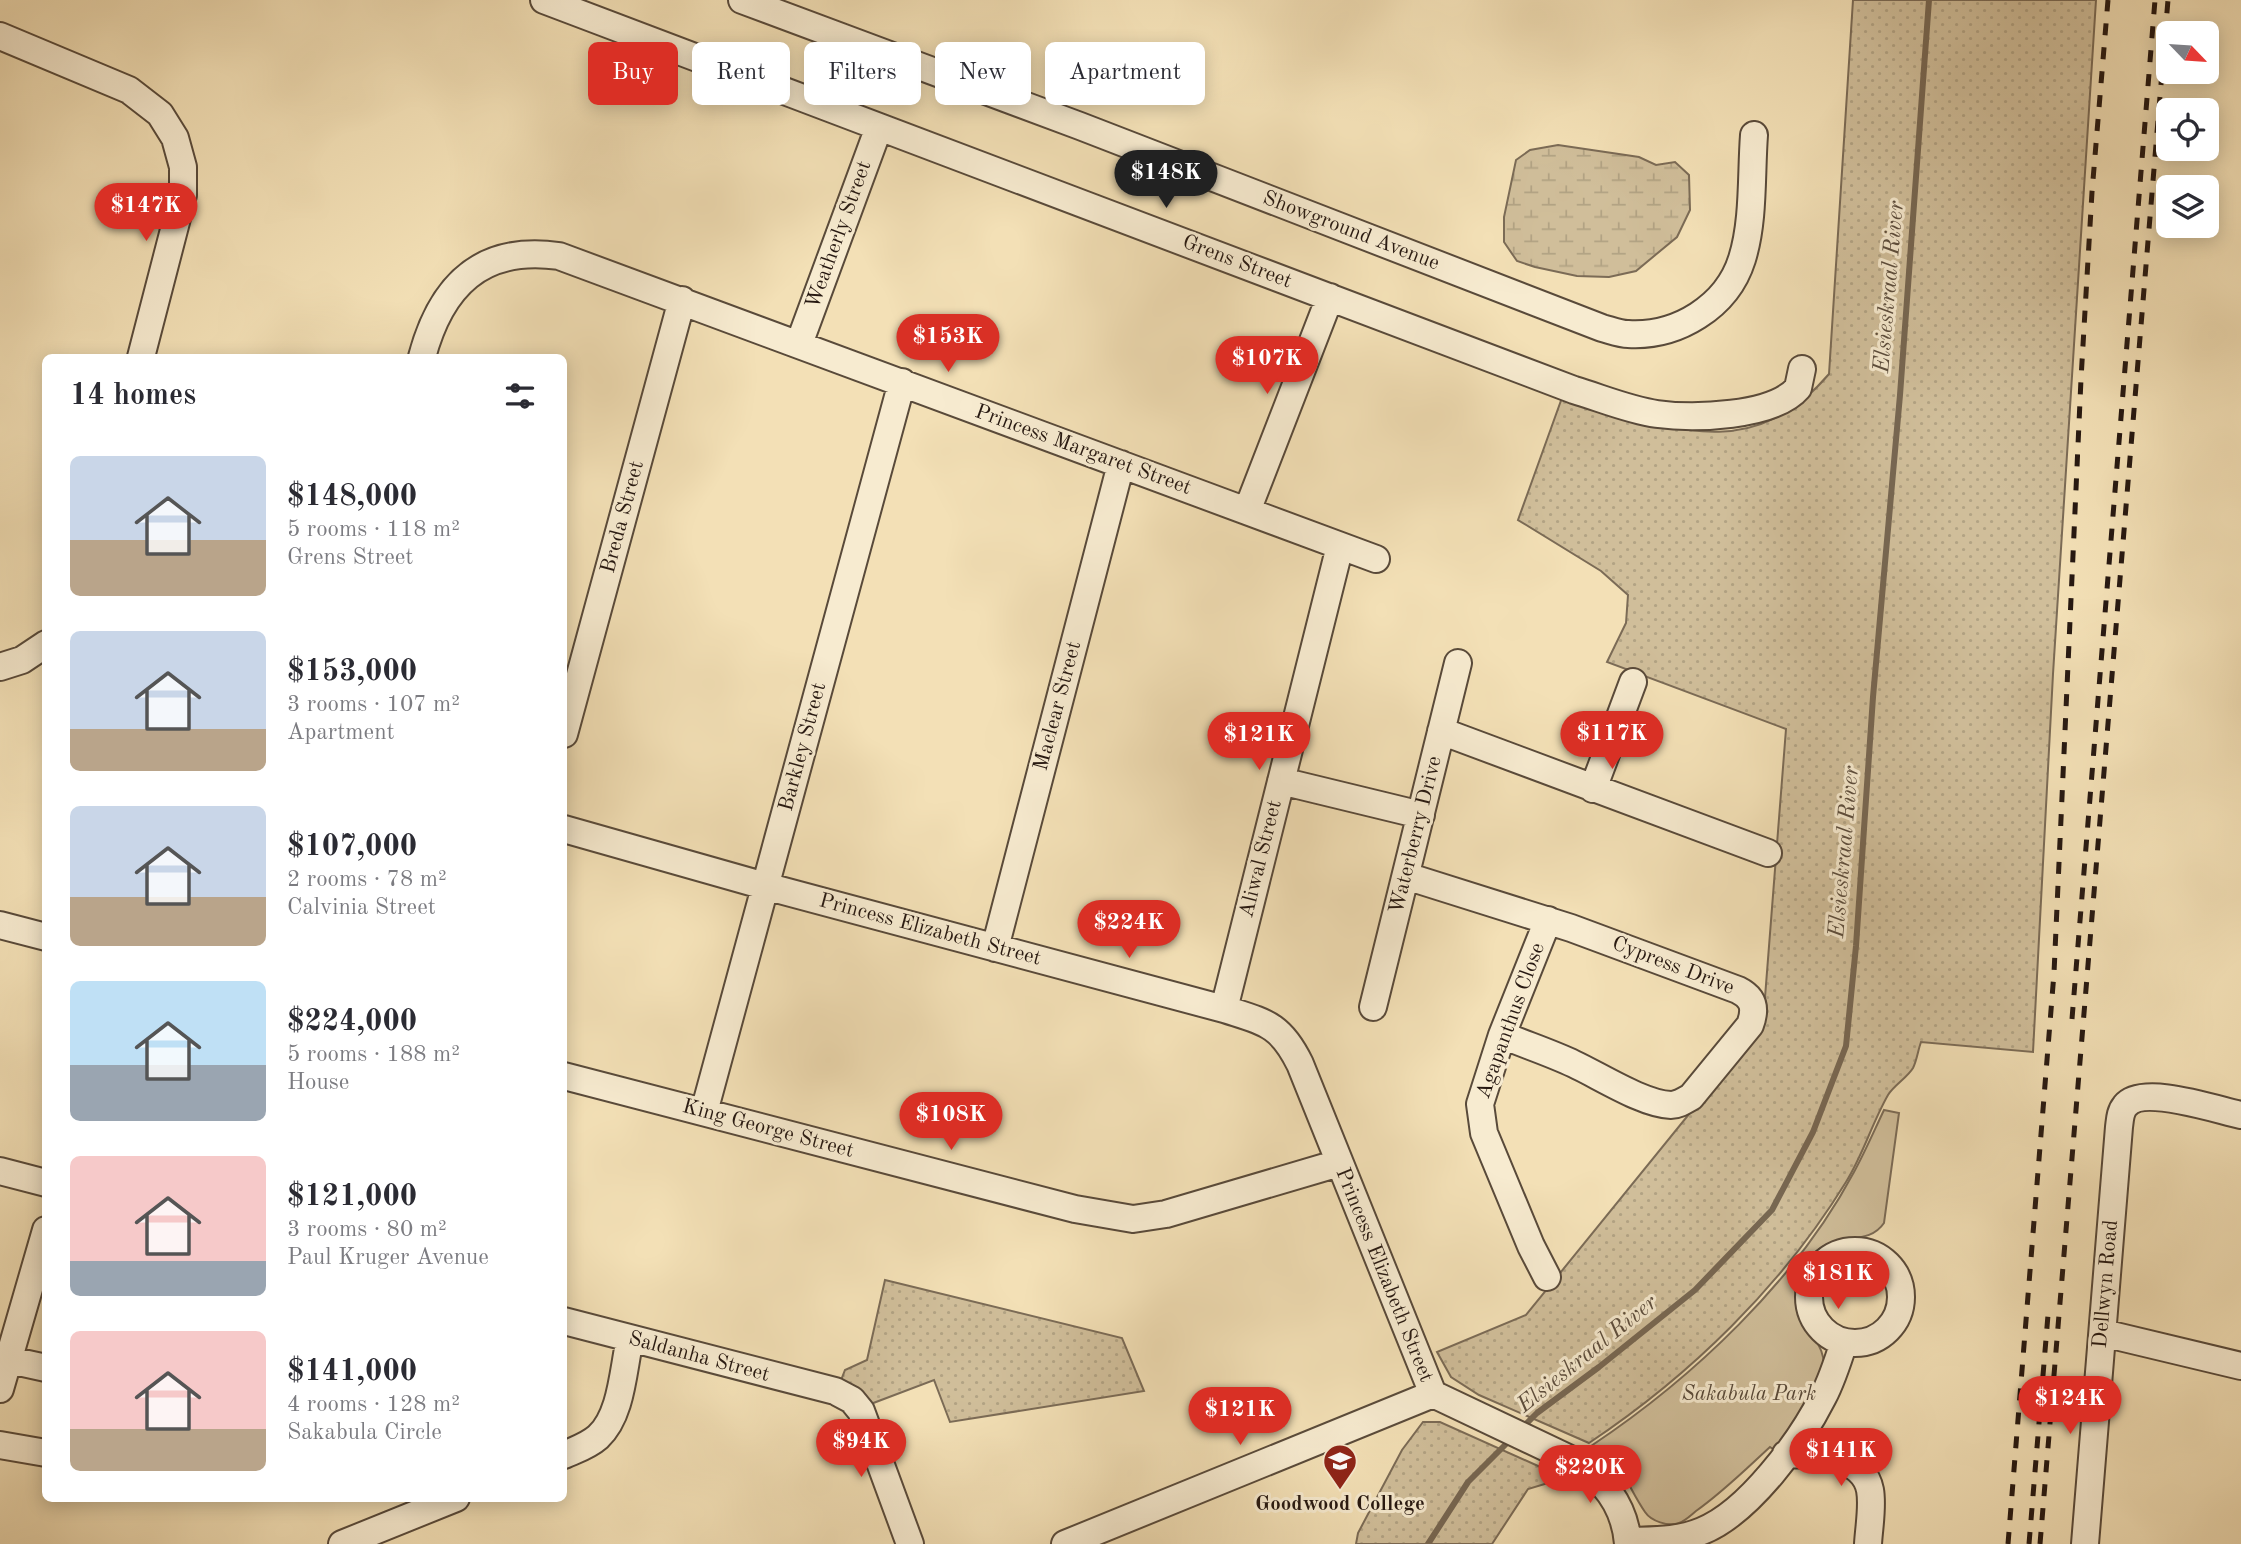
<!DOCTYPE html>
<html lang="en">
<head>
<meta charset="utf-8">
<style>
  :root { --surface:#fff; --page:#f7f7f7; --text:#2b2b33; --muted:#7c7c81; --accent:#d93025 }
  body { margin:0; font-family:"Old Standard TT",serif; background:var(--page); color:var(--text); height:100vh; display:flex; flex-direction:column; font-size:26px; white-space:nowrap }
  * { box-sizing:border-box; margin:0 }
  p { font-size:23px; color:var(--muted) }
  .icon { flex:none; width:38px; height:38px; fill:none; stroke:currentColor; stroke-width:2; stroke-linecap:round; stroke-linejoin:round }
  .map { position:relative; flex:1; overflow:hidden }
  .sheet { position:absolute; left:42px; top:354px; width:525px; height:1148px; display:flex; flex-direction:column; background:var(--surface); border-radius:10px; box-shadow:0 4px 18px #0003 }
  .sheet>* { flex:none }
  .top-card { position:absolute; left:588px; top:42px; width:665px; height:63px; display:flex; gap:14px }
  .needle { width:46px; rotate:115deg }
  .controls { position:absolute; left:2156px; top:21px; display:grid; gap:14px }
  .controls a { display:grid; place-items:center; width:63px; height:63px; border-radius:10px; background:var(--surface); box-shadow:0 4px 18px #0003; font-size:35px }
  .price { position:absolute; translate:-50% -60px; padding:0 16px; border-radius:24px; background:var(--accent); color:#fff; font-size:23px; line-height:46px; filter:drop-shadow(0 2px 4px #0008) }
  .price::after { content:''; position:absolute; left:50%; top:42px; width:21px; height:16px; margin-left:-10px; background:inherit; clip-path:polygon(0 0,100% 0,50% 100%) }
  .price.selected { background:#222; color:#fff }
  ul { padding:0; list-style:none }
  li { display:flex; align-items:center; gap:21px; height:175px; padding:0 28px }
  li span { display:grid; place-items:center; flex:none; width:196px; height:140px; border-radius:10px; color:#555 }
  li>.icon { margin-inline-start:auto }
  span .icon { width:84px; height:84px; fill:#fffc; stroke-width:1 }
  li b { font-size:30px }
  h2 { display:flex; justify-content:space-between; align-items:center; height:84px; padding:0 28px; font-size:30px }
  .tag { padding:0 24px; border-radius:10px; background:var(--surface); box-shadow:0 4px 18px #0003; font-size:24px; line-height:63px }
  .tag.selected { background:var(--accent); color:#fff }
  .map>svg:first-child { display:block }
  .grass { fill:url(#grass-dots); stroke:#7b6b56; stroke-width:2 }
  .wetland { fill:url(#wetland-marsh); stroke:#7b6b56; stroke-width:2 }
  .green { fill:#d0be9a; stroke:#7b6b56; stroke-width:2 }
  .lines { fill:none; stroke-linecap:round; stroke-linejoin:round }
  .stream { stroke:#776752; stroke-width:6 }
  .minor-casing { stroke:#594a3a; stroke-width:30 }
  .minor { stroke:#f7ebd0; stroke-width:26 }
  .rail { stroke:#261811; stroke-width:5; stroke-dasharray:12 12; stroke-linecap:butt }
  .labels { text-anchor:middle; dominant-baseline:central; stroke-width:6; stroke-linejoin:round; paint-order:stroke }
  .street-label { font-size:21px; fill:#261811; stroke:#f7ebd0 }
  .park-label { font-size:21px; font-style:italic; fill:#594a3a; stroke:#f7ebd0 }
  .poi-label { font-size:21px; font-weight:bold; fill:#261811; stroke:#f7ebd0 }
  .water-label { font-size:23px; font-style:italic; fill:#5c4d3d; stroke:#f7ebd0 }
</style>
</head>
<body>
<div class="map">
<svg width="2241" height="1544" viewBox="0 0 2241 1544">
  <defs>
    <pattern id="grass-dots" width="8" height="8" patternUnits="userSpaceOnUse" patternTransform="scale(1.75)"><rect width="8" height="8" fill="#d0be9a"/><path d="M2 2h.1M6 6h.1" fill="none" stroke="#b2a384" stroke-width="1.8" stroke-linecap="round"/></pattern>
    <pattern id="wetland-marsh" width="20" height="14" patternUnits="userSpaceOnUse" patternTransform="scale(1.75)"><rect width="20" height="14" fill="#d0be9a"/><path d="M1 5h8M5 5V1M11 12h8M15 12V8" fill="none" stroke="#b2a384"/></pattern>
  </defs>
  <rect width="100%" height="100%" fill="#f3e0b6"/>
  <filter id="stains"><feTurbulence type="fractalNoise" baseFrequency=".00286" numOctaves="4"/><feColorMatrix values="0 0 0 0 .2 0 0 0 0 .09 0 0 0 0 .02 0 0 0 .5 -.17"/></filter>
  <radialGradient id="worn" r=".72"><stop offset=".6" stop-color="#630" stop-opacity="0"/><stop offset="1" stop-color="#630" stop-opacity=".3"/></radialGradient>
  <path class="grass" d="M1853,0h243l-43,674 -20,378 -112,-10c-3,8 -4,18 -8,26 -6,10 -19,17 -25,27 -16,28 -25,60 -42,87 -64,104 -155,193 -257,261l-110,-48 -28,-18 -14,-25 89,-37 237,-292 23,-294 -179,-67 19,-39 2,-28 -27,-24 -83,-51 45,-125c100,30 185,74 266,-21z
    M885,1280l237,58 22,53 -194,31 -16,-42 -66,25 -28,-22 5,-13 22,-10z
    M1423,1422h17l107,48 1,13 -20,6 -36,55h-136l2,-11 44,-83z"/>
  <path class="wetland" d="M1558,145l81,12 17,8 19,-3 14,13 1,35 -13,27 -41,34 -27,6 -32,-1 -42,-9 -18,-6 -13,-19v-25l12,-57 14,-10z"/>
  <path class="green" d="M1884,1110l15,3 -15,110c-19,28 -56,1 -80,44 -28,49 28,69 19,106 -2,7 -9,16 -13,23 -11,19 -22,37 -33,56l-7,-5c-24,22 -47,45 -74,64 -5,4 -11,10 -17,12 -11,4 -28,-2 -34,-11 -21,-31 -18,-45 -54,-66 102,-68 205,-165 263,-274 11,-20 20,-41 30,-62z"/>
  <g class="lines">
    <path class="stream" d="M1521,1429l16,-16 62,-46 96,-77 77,-80 41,-78 33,-86 10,-100 17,-249 27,-302 29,-395
      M1428,1544l40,-62 43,-43"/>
    <g class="minor-casing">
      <path id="minor" d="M544,0l1030,390c27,8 55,20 83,24 36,5 116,3 141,-26l4,-19
        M742,0l338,126 522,202c8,2 18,6 26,6 49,3 99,-27 114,-75 12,-38 9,-84 12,-124
        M0,36l129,54 31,24 15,24 8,29v28l-42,162
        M799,344l80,-217
        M422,357c19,-71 59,-112 137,-101l817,303
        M1247,511l83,-214
        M0,667l22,-7 24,-16
        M1441,731l327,122
        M564,734l118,-434
        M1281,781l140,34
        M1593,789l40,-107
        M564,829l201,57 459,123c40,13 56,14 76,55l133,330
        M1406,876l165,52 167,62c16,8 18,19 12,35l-59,72c-7,4 -13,8 -20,8 -28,-1 -71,-29 -97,-41 -23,-11 -48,-19 -72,-29
        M0,925l46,12
        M995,948l126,-484
        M1373,1007l85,-344
        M1224,1009l116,-463
        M564,1076l511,133 58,10 33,-5 173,-51
        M704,1112l198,-730
        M0,1171l46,12
        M1809 1297a46 46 0 1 1 92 0a46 46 0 1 1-92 0Z
        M1547,1277l-16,-31 -47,-113 -4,-29 22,-69 46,-115
        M564,1321l271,70 17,9 9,11 49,133
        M2103,1333l138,33
        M0,1358l46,10
        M0,1389l46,-159
        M1433,1394l135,64c34,18 57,47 60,86
        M0,1445l46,8
        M1786,1454c28,1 77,0 84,36 3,16 -1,37 -2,54
        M564,1455c11,-5 24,-9 34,-18 24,-22 25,-68 32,-98
        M1628,1541c26,-1 50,0 74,-10 46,-18 99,-90 121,-134 9,-17 15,-36 21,-55
        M342,1544l114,-46
        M1065,1544l368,-150
        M2085,1544l34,-417c1,-7 1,-15 6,-21 17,-22 92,4 116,9"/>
    </g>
    <use href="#minor" class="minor"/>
    <path class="rail" d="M2072,1019l83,-1019
      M2008,1544l46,-571 27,-594 11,-187 16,-192
      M2029,1544l19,-229
      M2040,1544l128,-1544"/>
  </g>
  <defs>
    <g id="university-pin" transform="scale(1.75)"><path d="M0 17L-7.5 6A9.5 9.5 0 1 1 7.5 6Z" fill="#8f2418" stroke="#f7ebd0"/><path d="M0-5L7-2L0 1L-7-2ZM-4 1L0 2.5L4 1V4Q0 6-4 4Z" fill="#fff"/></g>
  </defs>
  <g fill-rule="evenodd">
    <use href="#university-pin" x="1340" y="1461"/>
  </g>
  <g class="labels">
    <g class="street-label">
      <text transform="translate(1351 231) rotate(21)">Showground Avenue</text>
      <text transform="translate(839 235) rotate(-70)">Weatherly Street</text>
      <text transform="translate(1237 262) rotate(21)">Grens Street</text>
      <text transform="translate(1083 450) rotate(20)">Princess Margaret Street</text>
      <text transform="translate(623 517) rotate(-75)">Breda Street</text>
      <text transform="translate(1058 706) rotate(-75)">Maclear Street</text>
      <text transform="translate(803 747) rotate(-75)">Barkley Street</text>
      <text transform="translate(1416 835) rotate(-76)">Waterberry Drive</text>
      <text transform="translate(1261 859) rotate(-76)">Aliwal Street</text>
      <text transform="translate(930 930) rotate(15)">Princess Elizabeth Street</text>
      <text transform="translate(1673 966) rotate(21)">Cypress Drive</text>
      <text transform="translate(1511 1021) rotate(-70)">Agapanthus Close</text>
      <text transform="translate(768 1129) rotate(15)">King George Street</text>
      <text transform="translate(1384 1275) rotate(68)">Princess Elizabeth Street</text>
      <text transform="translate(2106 1284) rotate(-85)">Dellwyn Road</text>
      <text transform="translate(699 1357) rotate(15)">Saldanha Street</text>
    </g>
    <g class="park-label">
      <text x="1749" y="1394">Sakabula Park</text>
    </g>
    <g class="poi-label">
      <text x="1340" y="1504">Goodwood College</text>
    </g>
    <g class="water-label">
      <text transform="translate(1889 287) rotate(-85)">Elsieskraal River</text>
      <text transform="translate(1844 852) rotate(-85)">Elsieskraal River</text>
      <text transform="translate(1587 1354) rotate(-39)">Elsieskraal River</text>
    </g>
  </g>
  <rect width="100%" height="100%" filter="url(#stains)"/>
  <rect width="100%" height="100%" fill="url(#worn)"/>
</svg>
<div class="controls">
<a><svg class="needle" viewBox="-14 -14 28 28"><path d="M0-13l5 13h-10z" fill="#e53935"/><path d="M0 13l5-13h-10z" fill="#7c7c81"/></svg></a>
<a><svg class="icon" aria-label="locate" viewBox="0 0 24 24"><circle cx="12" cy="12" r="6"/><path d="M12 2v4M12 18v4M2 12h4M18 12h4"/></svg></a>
<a><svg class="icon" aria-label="layers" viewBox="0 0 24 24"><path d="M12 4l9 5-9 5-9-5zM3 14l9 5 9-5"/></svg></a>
</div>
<b class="price selected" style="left:1166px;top:210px">$148K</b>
<b class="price" style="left:146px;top:243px">$147K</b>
<b class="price" style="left:948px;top:374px">$153K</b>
<b class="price" style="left:1267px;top:396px">$107K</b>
<b class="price" style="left:1612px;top:771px">$117K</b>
<b class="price" style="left:1259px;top:772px">$121K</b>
<b class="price" style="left:1129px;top:960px">$224K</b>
<b class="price" style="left:951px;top:1152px">$108K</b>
<b class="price" style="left:1838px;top:1311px">$181K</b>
<b class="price" style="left:2070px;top:1436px">$124K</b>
<b class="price" style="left:1240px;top:1447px">$121K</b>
<b class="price" style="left:861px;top:1479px">$94K</b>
<b class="price" style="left:1841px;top:1488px">$141K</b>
<b class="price" style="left:1590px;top:1505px">$220K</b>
<div class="top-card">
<a class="tag selected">Buy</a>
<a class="tag">Rent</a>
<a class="tag">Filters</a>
<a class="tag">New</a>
<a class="tag">Apartment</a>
</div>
<section class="sheet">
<h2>14 homes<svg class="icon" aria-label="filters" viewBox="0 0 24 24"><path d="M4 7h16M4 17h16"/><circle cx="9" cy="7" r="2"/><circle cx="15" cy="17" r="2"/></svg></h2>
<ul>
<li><span style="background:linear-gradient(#c9d6e8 60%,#b9a48a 0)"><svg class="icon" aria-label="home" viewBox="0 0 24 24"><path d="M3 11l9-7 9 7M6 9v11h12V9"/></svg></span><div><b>$148,000</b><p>5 rooms · 118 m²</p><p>Grens Street</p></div></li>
<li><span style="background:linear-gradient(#c9d6e8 70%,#b9a48a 0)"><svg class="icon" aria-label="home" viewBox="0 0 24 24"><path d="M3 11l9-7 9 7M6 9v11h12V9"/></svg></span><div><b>$153,000</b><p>3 rooms · 107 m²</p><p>Apartment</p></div></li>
<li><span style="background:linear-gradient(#c9d6e8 65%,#b9a48a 0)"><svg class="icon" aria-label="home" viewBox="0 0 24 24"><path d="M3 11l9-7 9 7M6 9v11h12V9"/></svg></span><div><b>$107,000</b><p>2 rooms · 78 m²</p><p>Calvinia Street</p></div></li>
<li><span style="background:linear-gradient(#bfe0f5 60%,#9aa5b1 0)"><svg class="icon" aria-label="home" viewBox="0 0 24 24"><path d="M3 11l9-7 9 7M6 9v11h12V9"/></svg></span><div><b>$224,000</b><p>5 rooms · 188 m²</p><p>House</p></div></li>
<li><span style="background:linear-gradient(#f6c9c9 75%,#9aa5b1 0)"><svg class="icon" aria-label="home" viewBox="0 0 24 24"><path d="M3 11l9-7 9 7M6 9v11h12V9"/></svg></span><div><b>$121,000</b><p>3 rooms · 80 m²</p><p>Paul Kruger Avenue</p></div></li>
<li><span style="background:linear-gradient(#f6c9c9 70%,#b9a48a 0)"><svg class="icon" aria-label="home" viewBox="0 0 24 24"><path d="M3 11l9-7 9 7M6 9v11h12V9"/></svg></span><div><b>$141,000</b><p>4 rooms · 128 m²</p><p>Sakabula Circle</p></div></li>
</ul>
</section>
</div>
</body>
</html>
